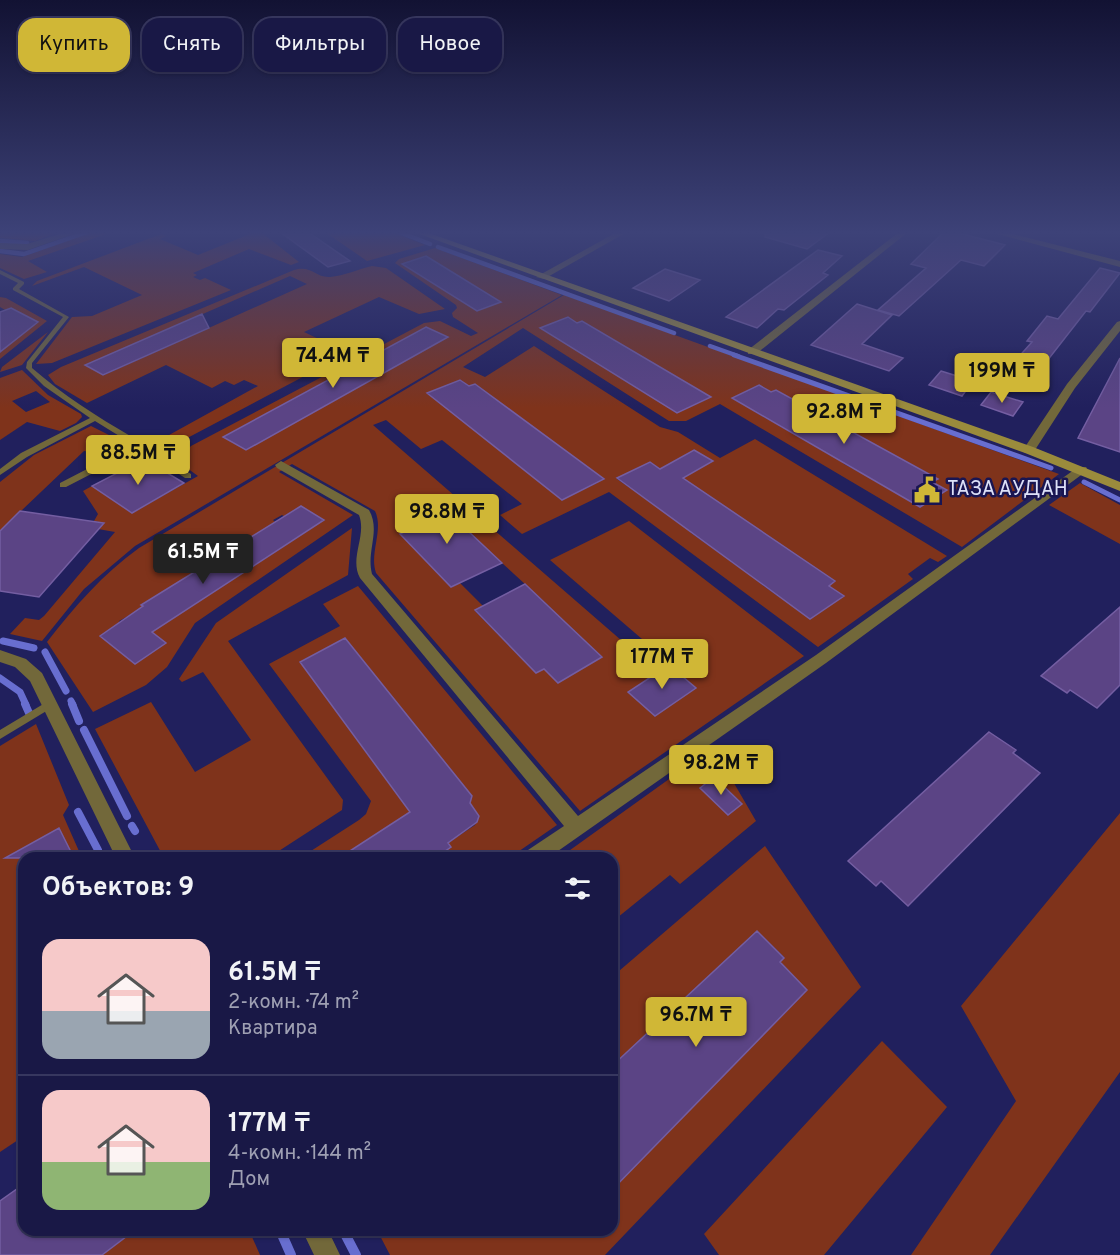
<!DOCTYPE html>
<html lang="ru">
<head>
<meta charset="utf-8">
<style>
  :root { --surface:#191846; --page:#262551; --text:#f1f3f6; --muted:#9fa0b3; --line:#37375f; --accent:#d0b736 }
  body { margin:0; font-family:Overpass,sans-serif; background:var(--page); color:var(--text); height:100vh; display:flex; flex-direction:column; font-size:22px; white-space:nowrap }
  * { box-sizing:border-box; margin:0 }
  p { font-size:20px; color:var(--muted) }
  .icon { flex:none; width:33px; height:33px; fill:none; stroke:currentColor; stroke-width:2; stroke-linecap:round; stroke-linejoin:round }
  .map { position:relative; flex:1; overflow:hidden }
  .panel { position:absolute; left:18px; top:852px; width:600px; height:384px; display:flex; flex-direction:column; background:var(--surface); border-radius:18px; box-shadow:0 2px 4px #0004,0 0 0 2px var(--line) }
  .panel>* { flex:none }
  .hud { position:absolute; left:18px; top:18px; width:600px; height:54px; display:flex; gap:12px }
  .price { position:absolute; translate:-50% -51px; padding:0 14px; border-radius:6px; background:var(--accent); color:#111; font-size:20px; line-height:39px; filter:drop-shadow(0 2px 3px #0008) }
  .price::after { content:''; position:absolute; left:50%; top:36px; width:18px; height:14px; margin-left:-9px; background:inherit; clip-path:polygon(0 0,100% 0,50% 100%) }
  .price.current { background:#222; color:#fff }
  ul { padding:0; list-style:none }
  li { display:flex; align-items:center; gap:18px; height:150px; padding:0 24px }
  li+li { border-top:2px solid var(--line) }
  li span { display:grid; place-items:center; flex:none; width:168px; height:120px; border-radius:18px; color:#555 }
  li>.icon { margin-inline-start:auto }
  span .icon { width:72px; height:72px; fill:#fffc; stroke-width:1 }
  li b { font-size:26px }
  h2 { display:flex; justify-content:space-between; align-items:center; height:72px; padding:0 24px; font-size:26px }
  .tag { padding:0 21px; border-radius:18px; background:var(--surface); box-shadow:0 2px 4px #0004,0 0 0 2px var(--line); font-size:21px; line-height:54px }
  .tag.current { background:var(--accent); color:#111 }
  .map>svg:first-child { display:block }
  .green { fill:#7f331b; fill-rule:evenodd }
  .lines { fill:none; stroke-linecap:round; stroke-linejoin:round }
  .stream-far4 { stroke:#686ed0; stroke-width:4.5 }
  .stream-far3 { stroke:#686ed0; stroke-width:5 }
  .stream-far2 { stroke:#686ed0; stroke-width:7 }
  .stream-far1 { stroke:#686ed0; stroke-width:8 }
  .stream { stroke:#686ed0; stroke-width:10 }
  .building { fill:#5b4485; stroke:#745ea2; stroke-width:1.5 }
  .service { fill:#72683a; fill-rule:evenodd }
  .minor { fill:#72683a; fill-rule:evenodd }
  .tertiary { fill:#72683a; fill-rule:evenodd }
  .secondary { fill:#9a8b3c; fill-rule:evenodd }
  .labels { text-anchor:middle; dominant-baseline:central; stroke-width:5; stroke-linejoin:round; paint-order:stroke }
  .poi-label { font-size:20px; fill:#dde1f8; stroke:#191552; text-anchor:start }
</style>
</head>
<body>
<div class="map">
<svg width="1120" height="1255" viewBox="0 0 1120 1255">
  <rect width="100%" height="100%" fill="#21205d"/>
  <path class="green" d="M0,232h59l-24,9 -35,-3z
    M93,232h19l-84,29 19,11 -23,7 -24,-11v-14l22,3z
    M247,232h14l38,30 -8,3 -42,-16 -56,24 4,2 -4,2 7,3 5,-2 26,12 -179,73 -16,1 36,-47 20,-1 50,-21 -58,-28 -52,19 5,-5 124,-47 5,2 -6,3 38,16 52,-21z
    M325,232h67l33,13 -58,16z
    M435,248l127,47 -427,251 -51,43 -42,52 -32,-7 15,-16 14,2 5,-4 71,-84 -17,-3 6,-6 -10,-2 4,-7 -15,-23 9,-5 40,27 66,-37 -18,-13 2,-8 9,-9 233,-123 16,-2 31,15 7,-3 -25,-16 -1,-4 5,-5 -1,-3 -61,-42 4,-4zM426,256l75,46 -24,9 -74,-47zM426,327l21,10 -201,113 -23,-13 88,-48 2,1 32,-19 10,-3 -2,-1 34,-16 -2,-2 32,-15 -2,-1z
    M372,266l14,2 59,41 -26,5 -40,-17 -75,35 44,21 -172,91h-9l-7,-4 98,-54 -14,-6 -10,5 -9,-4 -13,7 -46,-23 -79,38 -32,-19 -7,-9 13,-8 233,-97c18,-5 21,8 36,7 14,-1 29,-8 42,-11zM290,276l17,8 -203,91 -18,-10z
    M564,295l495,179 -97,73 -242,-143 -34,17h-17l-146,-93 -60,39 22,10 49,-31 126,81 18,5 42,26 35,-19 192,117 -9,6 -8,-4 -22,16 5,5 -95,68 -209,-155 -87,42 -22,-19 22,-11 -80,-64 -21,9 -35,-29 -13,5 256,222 13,-8 -92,-79 79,-39 175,135 -224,155 -204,-238c-7,-20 8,-43 -1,-62l-83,-47 -13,8 74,43 -158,108 -28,44 -21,18 -53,27 -46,-70c28,-36 55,-67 92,-94zM568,318l9,5 5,-2 123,79 -29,13 -10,-7 -4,-8 -6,2 -12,-8 -5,-8 -6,2 -10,-7zM460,380l137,102v1l-35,17 -134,-107zM759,385l12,7 5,-2 60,33 24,18 5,-2 72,39 -5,4 14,8 -27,17 -15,-9 -8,-11 -6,3 -17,-10 -8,-11 -6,3 -15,-8 -7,-11 -6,3 -25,-15 -8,-10 -6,2 -13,-7 -5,-9 -5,3 -14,-8 -4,-9 -6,3 -13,-8zM650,462l185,119 -6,5 14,10 -33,23 -17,-12 -6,-14 -8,4 -18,-13 -7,-15 -7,4 -16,-11 -6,-14 -7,4 -27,-19 -6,-13 -7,3 -13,-10 -4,-11 -7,3 -14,-10 -3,-10 -7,3 -13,-9zM282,515l27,15 -157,102 14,11 -31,21 -35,-28 20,-13 -1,-2 26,-14 -3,-3 86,-52 -2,-2 10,-6 2,2 37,-24 -2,-2zM399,521l50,4 9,-4 12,11 2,14 8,-4 11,11 3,14 8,-4 48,44 2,15 8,-4 16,14 2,14 8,-4 16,15 -44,26 -14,-14 -8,4 -61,-62 8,-5 -23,-23 -9,3 -51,-52 8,-4zM669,665l26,23 -66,4z
    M0,297l6,1 41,23 -47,38v-7l9,-7v-4h5l19,-15 -33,-19z
    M48,332l-26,33 -22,7 2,-5z
    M22,370l26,25 33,19 1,3 -6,6 -16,8 -33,-9 -27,18v-62zM36,391l14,11 -24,10 -14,-11z
    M91,426l34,17 -1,4 -14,7 -26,-3 -84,80v-49l34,-27z
    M1080,483l40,22v39l-71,-39z
    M352,528l-4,47 -120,66 115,159 -1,10 -74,48h-104l-69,-129 56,-27 44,70 56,-32 -48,-68 -21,10 -3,-3 37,-56z
    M358,586l199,239 -48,33h-74l16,-11 -3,-4 27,-18 3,-10 -133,-177 -45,24 110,150 -71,46h-39l59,-38 7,-6 5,-13 -102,-137 71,-38 -17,-22z
    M36,724l33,81 -6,10 19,43h-58v278l-24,16v-406z
    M711,753l13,13 32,55 -76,63 -10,-9 -58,47v-64h-53l145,-104zM714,778l28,25 -14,11 -28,-26z
    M1120,813v259l-130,183h-79l105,-154 -55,-95z
    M765,846l96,141 -256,268h-215l-13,-25h235v-40l195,-200 -27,-28 4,-5 -27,-26 -145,135v-89z
    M882,1041l65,66 -123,148h-105l-15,-21z
    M135,1230h114l11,25h-158z"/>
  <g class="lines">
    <path class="stream-far4" d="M399,232l31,12
      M0,241l27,2
      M438,247l236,86
      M0,251l24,3 63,-22
      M710,346l28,10"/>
    <path class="stream-far3" d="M734,355l317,113
      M1084,482l36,18"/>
    <path class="stream-far2" d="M3,641l31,7
      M45,652l21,39
      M0,678l20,14 6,13
      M71,701l2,4"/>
    <path class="stream-far1" d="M25,704l4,9
      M72,704l7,17
      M84,730l43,86
      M78,812l20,38
      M132,826l3,5"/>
    <path class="stream" d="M280,1230l11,25
      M343,1230l13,25"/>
  </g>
  <path class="building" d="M280,232h28l42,29 -22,6z
    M765,232h65l-23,17 -42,-12z
    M944,232h11l50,13 -21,21 -23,-6 -62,56 -21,-6 48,-42 -15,-4z
    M818,250l24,6 -19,17 5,2 -44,35 -6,-1 -21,19 -31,-11z
    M426,256l75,46 -24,9 -75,-47z
    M1100,268l20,5 -30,39 -4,-1 -46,59 -26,-8 18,-20 -5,-1 20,-25 11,3z
    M665,269l35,11 -31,21 -36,-13z
    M857,304l35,11 -30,29 41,14 -14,13 -78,-26z
    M11,308l27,14 -38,30v-40z
    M202,314l7,14 -106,47 -18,-10z
    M568,317l9,6 5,-2 129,76 -34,16 -137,-85z
    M426,327l22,10 -202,113 -23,-13z
    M1120,358v94l-42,-14z
    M941,371l32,10 -11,15 -33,-11z
    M460,380l9,6 6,-2 129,95 -42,21 -135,-107z
    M759,385l12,7 5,-2 162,89 -6,3 15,8 -27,17 -188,-109z
    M991,392l32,10 -10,14 -32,-11z
    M694,450l19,11 -30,17 152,103 -6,5 15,10 -34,23 -193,-141 33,-16 10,7z
    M144,459l40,24 -52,30 -40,-27z
    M439,503l28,27 35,33 -51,24 -51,-53 8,-4 -9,-9z
    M301,506l23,14 -172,112 14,11 -31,21 -35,-28 43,-30 -2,-1z
    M20,511l84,12 -65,74 -39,-6v-60z
    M525,584l41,39 36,34 -44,26 -14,-14 -8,4 -61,-63z
    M1120,607v78l-23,23 -27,-18 -3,3 -26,-17z
    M345,638l127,158 -2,7 9,13 -2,6 -29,21 3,4 -16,11h-96l71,-46 -110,-150z
    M669,665l27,23 -41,28 -27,-24z
    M989,732l27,18 -3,3 27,20 -132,133 -27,-25 -5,5 -28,-25z
    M714,777l28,27 -14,11 -28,-27z
    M59,828l15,30h-69z
    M757,931l27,27 -4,4 27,28 -195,200v-124z
    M24,1184v46h111l-33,25h-102v-54z"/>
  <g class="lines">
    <path class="service" d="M0,270l24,12v2l-5,5 50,28 -37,46v5c31,27 64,48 100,69l3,1 2,2 54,34v4h-6l-48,-32 -11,10 -60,31h-6v-4l60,-31 9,-7v-3l-34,-21 -68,36 -27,18v-6l21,-16 69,-35 -46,-32 -18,-18 1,-6 36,-45 -50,-27v-2l5,-5 -18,-9z
      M50,700l3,1 2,3 -2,3 -53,32v-9z"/>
    <path class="minor" d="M66,232h13l-51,18 -28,-1v-6l27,1z
      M617,232h10l-83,47 -8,-2z
      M899,232h9l-152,122h-8v-4z
      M990,232h15l115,29v6z
      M1120,321v10l-45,57 -42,65h-8l-2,-3 44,-66 50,-62z
      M281,461l88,49c12,21 -3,41 3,64l206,242 238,-161 262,-188h8l2,3 -262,193 -278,195h-25l2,-6 39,-26 -204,-248c-11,-20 7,-42 -1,-63l-82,-47 -2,-3z"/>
    <path class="tertiary" d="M0,650l26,9 16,14 93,185h-19l-86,-177 -15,-14 -15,-5z
      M302,1230h26l12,25h-26z"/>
    <path class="secondary" d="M414,232h12l607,215 87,35v9l-95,-38z"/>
  </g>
  <linearGradient id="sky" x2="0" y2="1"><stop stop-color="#121233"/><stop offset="0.57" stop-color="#3d4278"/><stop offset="1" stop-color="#3d4278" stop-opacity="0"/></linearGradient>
  <rect width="1120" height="408" fill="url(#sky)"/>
  <defs>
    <g id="civic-bare" transform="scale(2.07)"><path d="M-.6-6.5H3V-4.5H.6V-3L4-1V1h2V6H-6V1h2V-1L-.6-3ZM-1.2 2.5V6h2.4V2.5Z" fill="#d0b736" stroke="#191552" stroke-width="2.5" paint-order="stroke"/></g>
  </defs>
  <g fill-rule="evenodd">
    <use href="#civic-bare" x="927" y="490"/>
  </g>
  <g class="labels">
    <g class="poi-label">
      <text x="947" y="490">ТАЗА АУДАН</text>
    </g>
  </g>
</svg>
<b class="price" style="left:333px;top:389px">74.4M ₸</b>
<b class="price" style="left:1002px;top:404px">199M ₸</b>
<b class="price" style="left:844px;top:445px">92.8M ₸</b>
<b class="price" style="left:138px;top:486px">88.5M ₸</b>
<b class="price" style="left:447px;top:545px">98.8M ₸</b>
<b class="price current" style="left:203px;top:585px">61.5M ₸</b>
<b class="price" style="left:662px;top:690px">177M ₸</b>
<b class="price" style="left:721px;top:796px">98.2M ₸</b>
<b class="price" style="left:696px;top:1048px">96.7M ₸</b>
<div class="hud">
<a class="tag current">Купить</a>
<a class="tag">Снять</a>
<a class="tag">Фильтры</a>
<a class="tag">Новое</a>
</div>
<section class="panel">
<h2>Объектов: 9<svg class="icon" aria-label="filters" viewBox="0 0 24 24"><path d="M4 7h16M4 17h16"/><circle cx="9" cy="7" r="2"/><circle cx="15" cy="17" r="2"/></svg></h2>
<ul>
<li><span style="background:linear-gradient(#f6c9c9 60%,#9aa5b1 0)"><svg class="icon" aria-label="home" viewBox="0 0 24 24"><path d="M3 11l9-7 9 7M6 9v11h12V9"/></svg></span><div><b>61.5M ₸</b><p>2-комн. · 74 m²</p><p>Квартира</p></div></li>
<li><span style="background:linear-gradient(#f6c9c9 60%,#8fb573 0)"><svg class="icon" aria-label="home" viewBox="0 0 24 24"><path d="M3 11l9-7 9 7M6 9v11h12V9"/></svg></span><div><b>177M ₸</b><p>4-комн. · 144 m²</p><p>Дом</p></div></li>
</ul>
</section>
</div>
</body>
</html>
